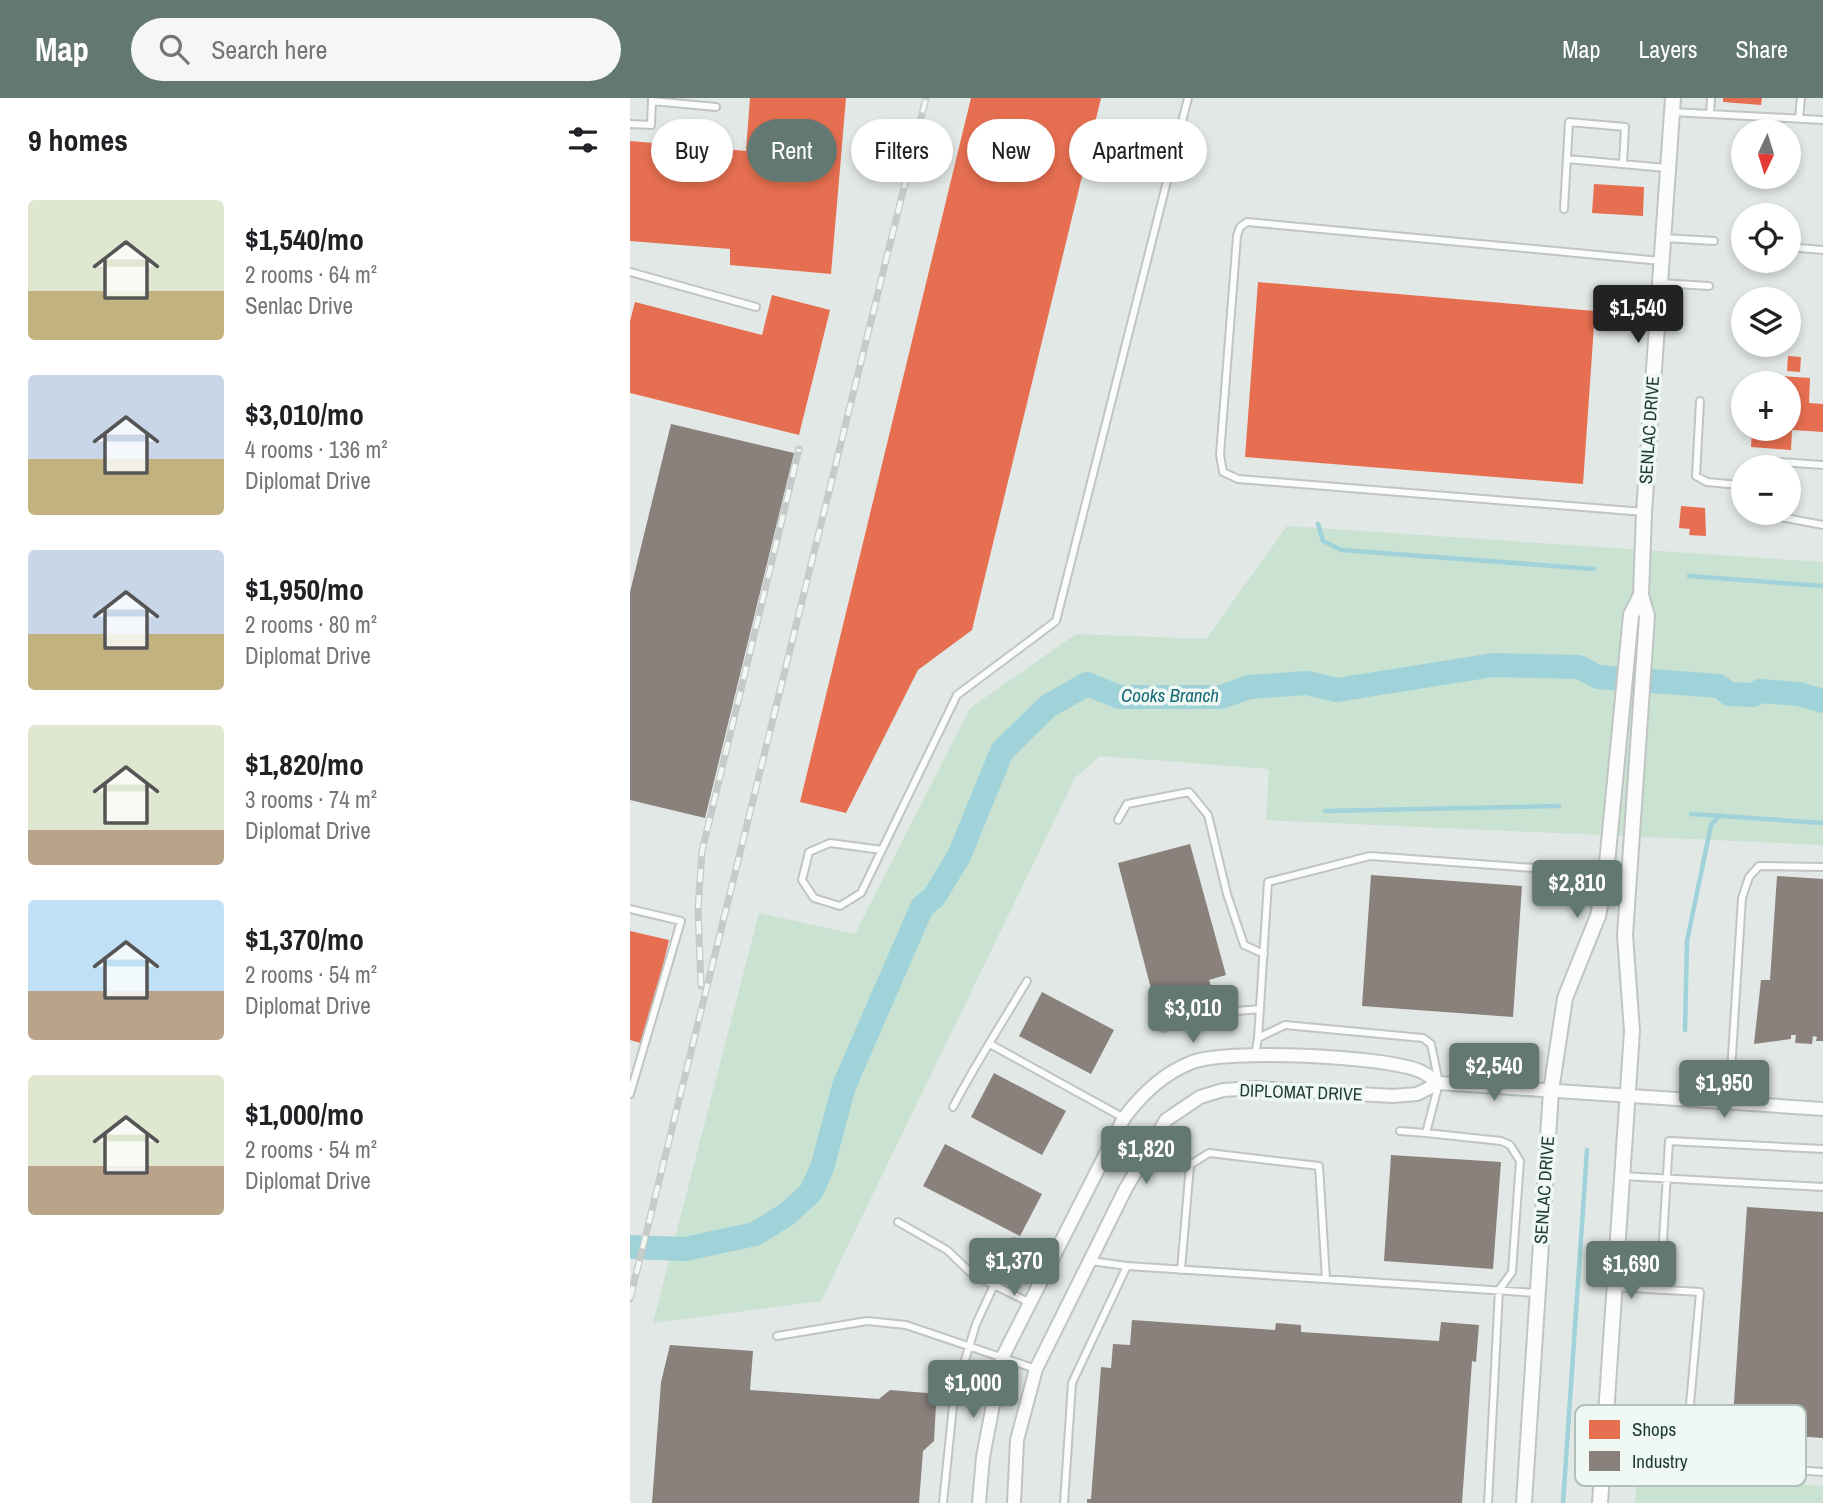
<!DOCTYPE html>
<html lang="en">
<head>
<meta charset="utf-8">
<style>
  :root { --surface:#fff; --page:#f6f6f6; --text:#202124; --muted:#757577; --accent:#637872 }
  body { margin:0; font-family:"Archivo Narrow",sans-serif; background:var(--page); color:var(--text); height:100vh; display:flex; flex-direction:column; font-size:26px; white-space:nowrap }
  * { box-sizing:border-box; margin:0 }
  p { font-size:23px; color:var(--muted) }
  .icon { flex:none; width:38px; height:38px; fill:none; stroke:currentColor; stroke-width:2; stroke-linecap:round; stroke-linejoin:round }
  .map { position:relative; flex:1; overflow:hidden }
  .sheet { display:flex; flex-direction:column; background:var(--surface); width:630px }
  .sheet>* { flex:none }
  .guide { position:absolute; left:21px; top:21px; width:665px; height:63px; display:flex; gap:14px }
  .needle { width:46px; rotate:184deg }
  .buttons { position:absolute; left:1101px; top:21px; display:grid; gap:14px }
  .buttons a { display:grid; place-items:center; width:70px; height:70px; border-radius:50%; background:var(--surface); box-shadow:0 4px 10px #0003; font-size:35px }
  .price { position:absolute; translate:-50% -60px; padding:0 16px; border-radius:7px; background:var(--accent); color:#fff; font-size:23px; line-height:46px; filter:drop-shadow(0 2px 4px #0008) }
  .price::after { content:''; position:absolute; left:50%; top:42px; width:21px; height:16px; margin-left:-10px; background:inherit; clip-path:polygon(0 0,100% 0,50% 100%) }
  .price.current { background:#222; color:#fff }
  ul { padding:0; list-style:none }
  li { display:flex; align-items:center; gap:21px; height:175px; padding:0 28px }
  li span { display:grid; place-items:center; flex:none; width:196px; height:140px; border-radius:7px; color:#555 }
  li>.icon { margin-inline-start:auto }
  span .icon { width:84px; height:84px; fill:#fffc; stroke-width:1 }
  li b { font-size:30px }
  h2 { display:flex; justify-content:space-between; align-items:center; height:84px; padding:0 28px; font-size:30px }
  .chip { padding:0 24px; border-radius:32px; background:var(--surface); box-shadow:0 4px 10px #0003; font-size:24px; line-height:63px }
  .chip.current { background:var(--accent); color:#fff }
  header { display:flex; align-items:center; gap:42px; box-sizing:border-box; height:98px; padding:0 35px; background:var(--accent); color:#fff }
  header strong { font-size:33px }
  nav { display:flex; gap:38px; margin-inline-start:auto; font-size:24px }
  .search { width:490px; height:63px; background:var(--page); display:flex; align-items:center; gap:18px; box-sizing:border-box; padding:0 24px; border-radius:38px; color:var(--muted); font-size:26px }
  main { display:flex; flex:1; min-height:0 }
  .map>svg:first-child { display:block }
  .green { fill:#cae2d1 }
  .shops { fill:#e76f51 }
  .industry { fill:#8a817c }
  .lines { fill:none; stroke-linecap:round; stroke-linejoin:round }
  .stream { stroke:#a0d2d9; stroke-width:4.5 }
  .river { stroke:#a0d2d9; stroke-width:24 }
  .service-casing { stroke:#bfc5c2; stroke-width:10 }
  .minor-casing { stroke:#bfc5c2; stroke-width:16 }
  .tertiary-casing { stroke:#bfc5c2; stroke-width:18 }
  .service { stroke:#fbfcfb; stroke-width:6 }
  .minor { stroke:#fbfcfb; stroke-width:12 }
  .tertiary { stroke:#fbfcfb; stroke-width:14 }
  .rail-casing { stroke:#c6cac9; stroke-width:7 }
  .rail { stroke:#f0f8f4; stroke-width:4.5; stroke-dasharray:13; stroke-linecap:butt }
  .labels { text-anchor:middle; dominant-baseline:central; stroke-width:7; stroke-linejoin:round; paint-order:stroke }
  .street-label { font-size:18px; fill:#1f3c34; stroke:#f0f8f4 }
  .water-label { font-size:19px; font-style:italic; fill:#176b7b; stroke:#f0f8f4 }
  .key { fill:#f0f8f4; stroke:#b1c0ba; stroke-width:2 }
  .key-label { font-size:19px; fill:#1f3c34 }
</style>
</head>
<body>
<header>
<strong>Map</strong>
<div class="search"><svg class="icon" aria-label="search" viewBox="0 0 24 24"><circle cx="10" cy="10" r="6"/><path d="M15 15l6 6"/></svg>Search here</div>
<nav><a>Map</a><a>Layers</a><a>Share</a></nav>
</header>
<main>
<section class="sheet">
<h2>9 homes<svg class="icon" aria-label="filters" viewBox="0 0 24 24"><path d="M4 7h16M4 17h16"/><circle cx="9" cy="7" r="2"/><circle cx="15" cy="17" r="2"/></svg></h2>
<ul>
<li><span style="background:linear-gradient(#dfe7d0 65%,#c2b280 0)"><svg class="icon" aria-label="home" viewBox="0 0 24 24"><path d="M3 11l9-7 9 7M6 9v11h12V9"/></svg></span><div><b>$1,540/mo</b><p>2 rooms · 64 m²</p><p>Senlac Drive</p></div></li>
<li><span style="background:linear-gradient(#c9d6e8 60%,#c2b280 0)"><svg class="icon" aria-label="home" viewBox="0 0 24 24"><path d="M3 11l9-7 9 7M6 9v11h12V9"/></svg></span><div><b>$3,010/mo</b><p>4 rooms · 136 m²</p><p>Diplomat Drive</p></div></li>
<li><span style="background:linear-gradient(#c9d6e8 60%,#c2b280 0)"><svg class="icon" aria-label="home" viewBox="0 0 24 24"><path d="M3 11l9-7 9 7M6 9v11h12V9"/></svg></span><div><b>$1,950/mo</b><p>2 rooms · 80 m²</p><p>Diplomat Drive</p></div></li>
<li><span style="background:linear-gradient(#dfe7d0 75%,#b9a48a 0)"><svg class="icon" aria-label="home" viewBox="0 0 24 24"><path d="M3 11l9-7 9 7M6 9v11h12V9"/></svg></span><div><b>$1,820/mo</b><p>3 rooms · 74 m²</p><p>Diplomat Drive</p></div></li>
<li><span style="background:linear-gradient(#bfe0f5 65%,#b9a48a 0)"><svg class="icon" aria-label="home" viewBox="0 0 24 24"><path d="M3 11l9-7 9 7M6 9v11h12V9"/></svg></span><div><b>$1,370/mo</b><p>2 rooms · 54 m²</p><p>Diplomat Drive</p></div></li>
<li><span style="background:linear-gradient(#dfe7d0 65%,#b9a48a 0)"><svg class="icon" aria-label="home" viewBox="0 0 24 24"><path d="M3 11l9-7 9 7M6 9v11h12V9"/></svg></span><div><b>$1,000/mo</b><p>2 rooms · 54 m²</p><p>Diplomat Drive</p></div></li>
</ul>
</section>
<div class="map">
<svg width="1193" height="1405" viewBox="0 0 1193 1405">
  <rect width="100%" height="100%" fill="#e2e8e5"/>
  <path class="green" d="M657,428l536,36v283l-557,-25 3,-51 -169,-13 -25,22 -254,523 -168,22 106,-410 96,21 115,-226 106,-74 130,5z
    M1008,1375l185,13v17h-188z"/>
  <path class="shops" d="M120,0h96l-15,176 -101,-9v-16l-100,-8v-100l116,10z
    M341,0h130l-129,532 -54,40 -72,143 -46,-11z
    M1093,0h39l-1,7 -38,-3z
    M964,86l50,3 -1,29 -51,-3z
    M628,184l337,29 -12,173 -338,-27z
    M142,197l58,15 -31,125 -169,-42v-72l5,-19 127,33z
    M1158,258l13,1 -1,15 -13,-1z
    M1151,278l29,2 -1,25 14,1v28l-31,-2 -1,20 -40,-3 1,-18h36v-46h-7z
    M1051,408l24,2 1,28 -17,-1 1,-6 -11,-1z
    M0,833l39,9 -25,104 -14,-4z"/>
  <path class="industry" d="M41,326l123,29 -89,365 -75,-18v-208z
    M560,746l36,131 -17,5 3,9 -27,7 -2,-8 -30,8 -35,-133z
    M741,777l151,11 -9,131 -151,-11z
    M1147,778l46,3v162h-7l1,-4 -4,-1 -1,8 -17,-1 1,-8h-5v4l-37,5 7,-64h9z
    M412,894l72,38 -23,44 -72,-38z
    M364,975l72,38 -24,44 -71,-38z
    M315,1046l97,50 -22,42 -97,-50z
    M761,1057l110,7 -8,107 -109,-8z
    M1117,1109l76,5v226l-91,-6z
    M502,1222l143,10 1,-7 25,2v7l138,9 2,-19 38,3 -3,37 -4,-1 -10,142h-375v-4h4l10,-132 10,1 2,-24 17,1z
    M40,1247l83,6 -3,39 129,9 11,-9 37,3 9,11 -2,37 -11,10 -4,52h-267l9,-121z"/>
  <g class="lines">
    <path class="stream" d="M688,426l5,17 19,9 252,19
      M1059,478l134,10
      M695,713l234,-5
      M1061,716l132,9
      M1055,932l2,-89 24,-116 9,-10
      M933,1405l24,-353"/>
    <path class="river" d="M0,1149l55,2 70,-15 32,-20 24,-22 11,-24 22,-82 78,-179 12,-10 25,-41 43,-105 46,-45 39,-22 32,13h102l28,-10 58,-4 30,7 156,-25 86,2 19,10 121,9 10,8 24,1 7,-4 39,3 24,7"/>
    <g class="service-casing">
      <path id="service" d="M22,3l64,6
        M1042,14l151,8
        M1080,16l1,-16
        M1169,20l2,-20
        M0,26l21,1 1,-25
        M937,61l99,9
        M934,111l5,-87 56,5 -2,37
        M1035,140l49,3
        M1158,149l35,3
        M0,174l126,35
        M1030,185l49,3
        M1070,303l-4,75 11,6 32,3
        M1133,369l17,-5 43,3
        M1014,414l-406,-33 -15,-7 -3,-17 17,-219 3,-9 7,-5 414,39
        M1129,415l64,12
        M488,722l9,-16 62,-12 19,23 19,79 17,51 20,9
        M252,752l-52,-7 -21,9 -7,28 12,18 26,8 21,-13 96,-198 99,-74 132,-523
        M0,811l51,12 -51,173
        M533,930l62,-16 35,-3
        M628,940l10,-156 102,-26 164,12
        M360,946l134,74
        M625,957l3,-17 27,-13 138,13 8,6 8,39 -13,50 75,8 9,4 10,16 -8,111 -13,18 -11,213
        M1099,1005l13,-205 7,-21 10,-11 64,1
        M323,1009c23,-44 49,-84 74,-126
        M770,1033l26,2
        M992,1078l201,11
        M268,1124l49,28 25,24 58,29
        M461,1163l36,5
        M551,1172l9,-105 19,-12 110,13 7,113
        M986,1189l84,5 -11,124
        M1030,1192l9,-149 154,8
        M147,1238l90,-15 39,4 130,44
        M978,1313l81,5 -5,47 139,9
        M313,1405l11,-107 22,-72 38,-82
        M434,1405l8,-120 55,-117 409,27"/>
    </g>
    <g class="minor-casing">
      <path id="minor" d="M349,1405l4,-46 19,-99 122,-240c17,-23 39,-44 66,-55 35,-15 195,-7 230,8 7,3 13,8 19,12l384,26
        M384,1405l3,-63 19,-71 90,-181 40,-68 34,-23 23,-7 32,-2 138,8 24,-2 22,-11"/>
    </g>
    <g class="tertiary-casing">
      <path id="tertiary" d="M894,1405l27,-412 14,-93 33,-82 8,-42 25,-259 10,-20
        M970,1405l32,-472 -7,-96 22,-319 -6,-21 3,-83 29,-414"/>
    </g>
    <use href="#service" class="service"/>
    <use href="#minor" class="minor"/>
    <use href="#tertiary" class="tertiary"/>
    <g class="rail-casing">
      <path id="rail" d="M71,888l-3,-77 4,-58 97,-402
        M0,1201l296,-1201"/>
    </g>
    <use href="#rail" class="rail"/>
  </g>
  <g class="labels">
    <g class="street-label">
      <text transform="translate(1019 332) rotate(-86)">SENLAC DRIVE</text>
      <text transform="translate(671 994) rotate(2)">DIPLOMAT DRIVE</text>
      <text transform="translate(914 1092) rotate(-86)">SENLAC DRIVE</text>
    </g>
    <g class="water-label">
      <text x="540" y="597">Cooks Branch</text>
    </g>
  </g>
  <rect x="945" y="1307" width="231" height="81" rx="10" class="key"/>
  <rect x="959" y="1322" width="31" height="19" fill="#e76f51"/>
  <rect x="959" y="1353" width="31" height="20" fill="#8a817c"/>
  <g class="key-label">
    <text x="1002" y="1338">Shops</text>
    <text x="1002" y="1370">Industry</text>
  </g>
</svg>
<div class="buttons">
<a><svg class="needle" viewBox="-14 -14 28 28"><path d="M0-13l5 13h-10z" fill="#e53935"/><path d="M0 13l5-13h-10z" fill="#757577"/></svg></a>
<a><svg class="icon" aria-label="locate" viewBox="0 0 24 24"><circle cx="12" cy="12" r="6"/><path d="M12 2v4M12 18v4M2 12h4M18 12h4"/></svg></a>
<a><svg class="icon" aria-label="layers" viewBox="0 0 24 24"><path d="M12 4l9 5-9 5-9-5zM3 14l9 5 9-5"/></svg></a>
<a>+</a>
<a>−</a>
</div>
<b class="price current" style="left:1008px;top:247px">$1,540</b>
<b class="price" style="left:947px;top:822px">$2,810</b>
<b class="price" style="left:563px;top:947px">$3,010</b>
<b class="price" style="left:864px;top:1005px">$2,540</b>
<b class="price" style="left:1094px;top:1022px">$1,950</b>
<b class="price" style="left:516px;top:1088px">$1,820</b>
<b class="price" style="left:384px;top:1200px">$1,370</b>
<b class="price" style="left:1001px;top:1203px">$1,690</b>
<b class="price" style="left:343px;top:1322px">$1,000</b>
<div class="guide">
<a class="chip">Buy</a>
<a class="chip current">Rent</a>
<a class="chip">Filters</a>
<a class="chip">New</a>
<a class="chip">Apartment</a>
</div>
</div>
</main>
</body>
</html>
